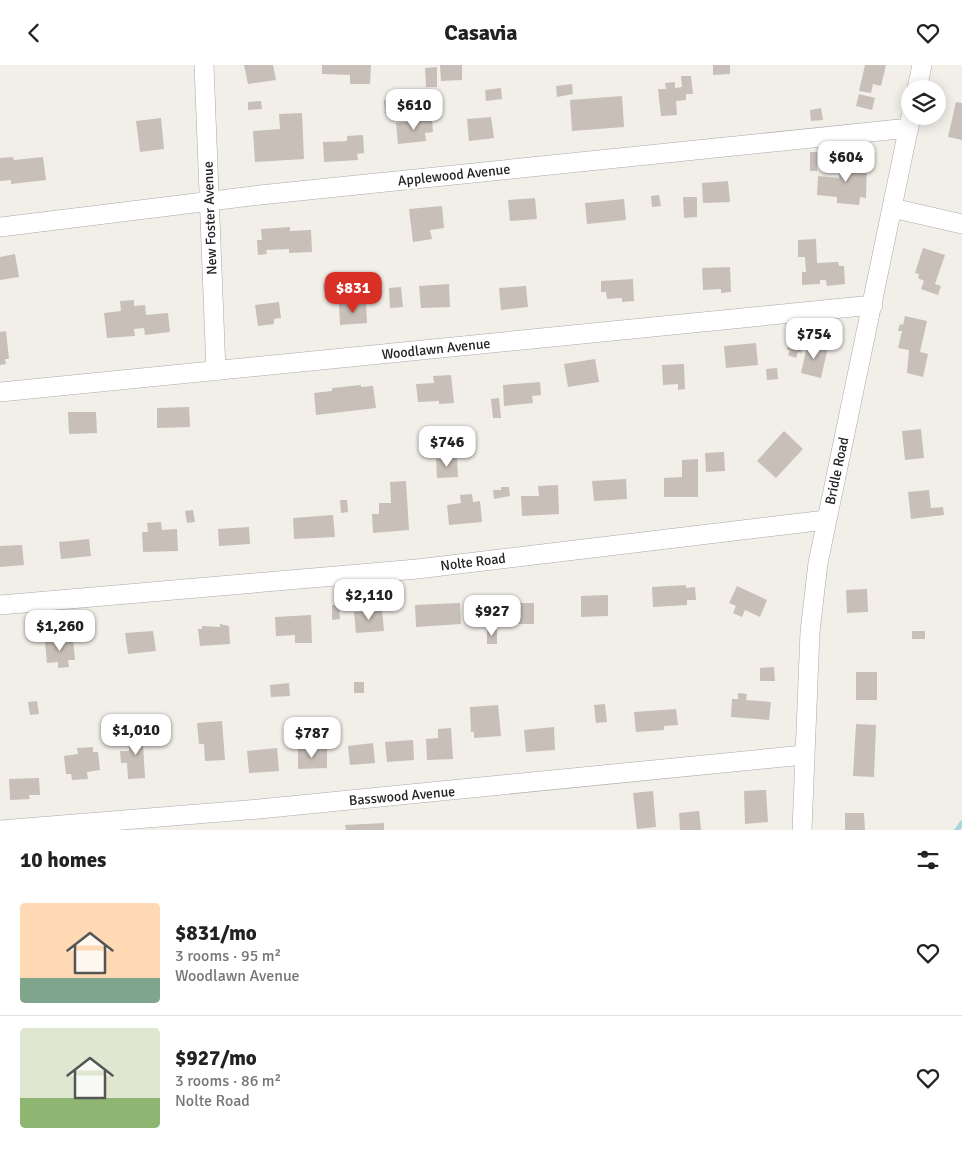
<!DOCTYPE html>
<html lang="en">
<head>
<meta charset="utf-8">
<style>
  :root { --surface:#fff; --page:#f2f2f2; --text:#222; --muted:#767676; --line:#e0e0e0; --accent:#d93025 }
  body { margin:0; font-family:Signika,sans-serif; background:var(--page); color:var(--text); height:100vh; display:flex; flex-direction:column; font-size:19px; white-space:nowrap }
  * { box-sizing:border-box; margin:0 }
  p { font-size:16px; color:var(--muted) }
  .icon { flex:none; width:28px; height:28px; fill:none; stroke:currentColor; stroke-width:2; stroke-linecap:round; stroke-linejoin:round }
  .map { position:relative; height:765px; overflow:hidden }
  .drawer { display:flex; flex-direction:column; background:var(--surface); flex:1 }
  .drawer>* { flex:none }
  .tools { position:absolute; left:901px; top:15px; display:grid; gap:10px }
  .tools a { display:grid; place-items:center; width:45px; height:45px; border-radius:50%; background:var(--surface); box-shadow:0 2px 12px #0003; font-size:25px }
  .price { position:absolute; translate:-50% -42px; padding:0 11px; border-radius:10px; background:#fff; color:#222; font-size:16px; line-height:32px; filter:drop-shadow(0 1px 2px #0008) }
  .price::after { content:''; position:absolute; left:50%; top:30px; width:15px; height:11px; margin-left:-8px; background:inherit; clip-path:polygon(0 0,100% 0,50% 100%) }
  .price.selected { background:var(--accent); color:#fff }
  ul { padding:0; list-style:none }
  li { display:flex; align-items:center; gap:15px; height:125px; padding:0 20px }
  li+li { border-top:1px solid var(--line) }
  li span { display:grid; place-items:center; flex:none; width:140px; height:100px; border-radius:5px; color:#555 }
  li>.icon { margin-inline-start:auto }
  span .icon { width:60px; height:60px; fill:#fffc; stroke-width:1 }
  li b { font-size:21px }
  h2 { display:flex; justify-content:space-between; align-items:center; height:60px; padding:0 20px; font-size:21px }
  header { display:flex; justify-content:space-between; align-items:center; height:65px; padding:0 20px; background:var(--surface); font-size:22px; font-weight:800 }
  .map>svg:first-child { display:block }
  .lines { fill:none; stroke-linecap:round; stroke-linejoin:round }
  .stream { stroke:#aad3df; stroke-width:5 }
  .building { fill:#c7bfb8 }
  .minor-casing { stroke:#a9a9a9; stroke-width:20 }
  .minor { stroke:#fff; stroke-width:19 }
  .labels { text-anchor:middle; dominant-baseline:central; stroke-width:4.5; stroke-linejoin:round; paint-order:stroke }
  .street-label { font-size:14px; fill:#222; stroke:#fff }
</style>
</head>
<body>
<header><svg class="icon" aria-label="back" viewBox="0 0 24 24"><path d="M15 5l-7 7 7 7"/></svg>Casavia<svg class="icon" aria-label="heart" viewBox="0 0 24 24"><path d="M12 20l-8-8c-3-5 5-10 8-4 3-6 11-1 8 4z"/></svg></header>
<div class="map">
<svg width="962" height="765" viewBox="0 0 962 765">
  <rect width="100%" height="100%" fill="#f2efe9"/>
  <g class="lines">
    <path class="stream" d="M957,765l5,-7"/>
  </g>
  <path class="building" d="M244,0h29l3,15 -28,4z
    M322,0h49l-1,19h-20v-9l-28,-1z
    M440,0h22v15l-21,1z
    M713,0h17v9l-17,1z
    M865,0h21l-5,21 -8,-2 -2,9 -12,-2z
    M437,2v20h-11l-1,-19z
    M681,11h10l2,18h-7v6l-10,1 1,14 -16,1 -3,-27h8l-1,-6 10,-1v6l7,-1z
    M572,19l1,10 -16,3 -1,-11z
    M501,23l1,11 -16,2 -1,-11z
    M859,29l16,4 -3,12 -16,-4z
    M622,31l2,31 -52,4 -2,-31z
    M384,35h9v13h-8z
    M261,36l1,8 -14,1v-8z
    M956,37l6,1v37l-14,-3z
    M821,43l2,12 -12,1 -1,-11z
    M302,48l2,46 -49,3 -2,-31 27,-2 -1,-15z
    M491,52l3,21 -25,3 -2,-22z
    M161,53l3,31 -24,3 -4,-31z
    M432,54l1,13 -8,1 1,8 -28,3 -2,-21z
    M363,70l1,18 -7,1 1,6 -34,2 -1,-20 24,-1v-5z
    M810,87h7v19h-7z
    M13,92l1,3 29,-3 3,23 -35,4v-4l-11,1v-23z
    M841,95l26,2 -1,36 -6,-1 -1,8 -22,-2v-6l-20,-2 1,-19 21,2z
    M728,116l2,21 -27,1 -1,-20z
    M659,130l2,11 -9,1 -1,-11z
    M683,132h14v20l-13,1z
    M535,133l2,21 -27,2 -2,-21z
    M624,134l2,21 -39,4 -2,-21z
    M442,141l2,22 -14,2 2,9 -19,3 -4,-33z
    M290,162v4l21,-1 1,22 -23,1v-4l-23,1 1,4 -9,1 -1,-15h5l-1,-11z
    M816,174l1,24 21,-1 1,4h5l1,18 -18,2 -1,-6h-6v4l-18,1v-13h4l-1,-15h-7v-17z
    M923,183l22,7 -10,29 6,2 -3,9 -17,-6 3,-8 -6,-3 1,-4 -4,-1z
    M15,189l4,23 -19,3v-23z
    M730,202l1,25 -10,1v-4l-18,1 -1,-22z
    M633,214l1,22 -12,1v-4l-15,1 -1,-7h-5v-11z
    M323,219h12v8h-11z
    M449,219l1,23 -29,1 -2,-22z
    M526,221l2,21 -27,3 -2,-22z
    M401,222l2,20 -13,1 -1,-20z
    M134,235v6l11,-1 1,10 22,-2 2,19 -25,3 -1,-7 -10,1 1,7 -28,2 -3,-25 17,-2 -1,-10z
    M279,237l2,16 -7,1v5l-16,2 -3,-21z
    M366,238l1,20 -27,2 -1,-21z
    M905,251l22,5 -7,31 8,2 -5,23 -16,-4 2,-23 -11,-2 4,-17h-4l2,-7 3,1z
    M793,265l13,3 -5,20 -3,-1 -2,6 -8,-3 2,-5h-3z
    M6,266l3,28h-4l1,5 -6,1v-33z
    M808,277l20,5 -7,31 -20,-5z
    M756,278l2,22 -32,3 -2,-22z
    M595,294l4,23 -31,5 -4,-23z
    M684,299l1,25 -7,1v-6l-15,1 -1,-20z
    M777,303l1,11 -11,1 -1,-11z
    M451,310l3,28 -15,1v-3l-21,1 -2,-18 18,-1 -1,-7z
    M540,317l1,13 -9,1 1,7 -29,3 -1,-21z
    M361,320v2l12,-1 3,22 -60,7 -2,-22 18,-2v-3z
    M499,333l2,20h-8l-2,-19z
    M189,342l1,20 -33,1v-20z
    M68,347h28l1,21 -28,1z
    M921,364l3,29 -19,2 -3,-29z
    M784,366l19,18 -27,29 -19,-17z
    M724,387l1,19 -19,1 -1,-19z
    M457,392l1,20 -21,1 -1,-19z
    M698,394v38h-34v-19l18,-1v-17z
    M626,414l1,20 -33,2 -2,-20z
    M406,416l3,49 -36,3 -1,-19h7v-11h12l-1,-21z
    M558,420l1,29 -37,2 -1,-20h18l-1,-10z
    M501,422h8l1,9 -16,3 -1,-9h8z
    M929,425l2,18 12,-1 1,8 -33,4 -3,-27z
    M472,429l1,8 7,-1 2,21 -33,3 -2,-20 14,-2 -1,-8z
    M340,435h7l1,12 -7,1z
    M193,445l2,12 -8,1 -2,-12z
    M333,450l2,22 -41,2 -1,-21z
    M161,457l1,8 15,-1 1,22 -35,1 -1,-20h6l-1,-9z
    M249,462l1,17 -31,2 -1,-17z
    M89,474l2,17 -30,3 -2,-17z
    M22,480l2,20 -24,2v-21z
    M686,520v3l9,-1 1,13h-9v5l-34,2 -1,-20z
    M737,521l30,14 -7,17 -15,-7 -3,7 -9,-4 3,-7 -7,-3z
    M867,524l1,23 -21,1 -1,-23z
    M608,530v21l-27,1v-21z
    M460,538l1,21 -45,3 -1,-22z
    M508,538h26v21h-26z
    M332,540h7l1,14 -8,1z
    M382,545l2,21 -28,2 -2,-21z
    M311,550l1,28h-17v-8l-19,1 -1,-19z
    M220,559l9,2 1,18 -30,2 -2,-17h4v-3l18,1z
    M487,565h10v14h-10z
    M153,566l3,20 -28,3 -3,-21z
    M912,566h13v8h-13z
    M73,574l2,21h-7l1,7 -11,1v-6l-11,1 -2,-21z
    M774,602l1,14h-15v-13z
    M856,607h21v28h-21z
    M354,617h10v11h-10z
    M289,618l1,13 -19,1 -1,-12z
    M738,628l9,1 -1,6 25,2 -2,18 -38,-3 1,-18h6z
    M37,636l2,13 -9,1 -2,-13z
    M605,639l2,18 -11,1 -2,-18z
    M498,640l3,31 -27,2v-6h-3l-1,-25z
    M676,644l2,16 -14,1v4l-28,2 -2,-20z
    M222,656l3,39 -20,1 -1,-17h-5l-2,-21z
    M856,659l20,1 -2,52 -21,-1z
    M554,662l1,23 -29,2 -2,-22z
    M451,663l2,31 -26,1 -1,-21 12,-1v-9z
    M140,666h11v12l-8,1 2,34 -17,1 -1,-16h-6l-1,-12h9v-10l11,-1z
    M290,673h9l-1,11 -8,-1z
    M413,675l1,20 -27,2 -2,-20z
    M373,678l2,20 -25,2 -2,-19z
    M93,682v5h5l2,18 -13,2 1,7 -16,1 -1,-6h-5l-2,-18 14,-2 -1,-6z
    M277,683l2,23 -30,2 -2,-22z
    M298,684h29v19l-29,1z
    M39,713l1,17h-11l1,4 -20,1 -1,-21z
    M766,725l2,32 -23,2 -1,-33z
    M653,726l3,36 -19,2 -4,-36z
    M699,746l2,19h-21l-1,-17z
    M845,748h19l1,17h-20z
    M384,758v7h-38l-1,-5z"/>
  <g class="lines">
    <g class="minor-casing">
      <path id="minor" d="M204,0l12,306
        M917,24l5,-24
        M892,143l70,16
        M0,162l260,-32 649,-67
        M0,327l873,-87
        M0,540l417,-36 409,-49
        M0,765l259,-21 545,-54
        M802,765l8,-198 8,-69 93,-447"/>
    </g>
    <use href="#minor" class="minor"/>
  </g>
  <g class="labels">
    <g class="street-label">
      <text transform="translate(454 110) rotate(-6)">Applewood Avenue</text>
      <text transform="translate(210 153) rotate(-92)">New Foster Avenue</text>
      <text transform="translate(436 284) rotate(-6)">Woodlawn Avenue</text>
      <text transform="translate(837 406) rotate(-78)">Bridle Road</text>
      <text transform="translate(473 497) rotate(-7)">Nolte Road</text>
      <text transform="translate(402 731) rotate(-5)">Basswood Avenue</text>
    </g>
  </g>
</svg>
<div class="tools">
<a><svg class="icon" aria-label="layers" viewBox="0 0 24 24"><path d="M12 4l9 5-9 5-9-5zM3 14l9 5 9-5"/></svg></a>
</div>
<b class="price" style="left:414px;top:66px">$610</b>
<b class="price" style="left:846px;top:118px">$604</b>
<b class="price selected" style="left:353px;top:249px">$831</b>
<b class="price" style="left:814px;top:295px">$754</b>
<b class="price" style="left:447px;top:403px">$746</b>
<b class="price" style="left:369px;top:556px">$2,110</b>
<b class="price" style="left:492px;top:572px">$927</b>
<b class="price" style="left:60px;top:587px">$1,260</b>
<b class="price" style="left:136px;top:691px">$1,010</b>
<b class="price" style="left:312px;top:694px">$787</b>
</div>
<section class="drawer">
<h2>10 homes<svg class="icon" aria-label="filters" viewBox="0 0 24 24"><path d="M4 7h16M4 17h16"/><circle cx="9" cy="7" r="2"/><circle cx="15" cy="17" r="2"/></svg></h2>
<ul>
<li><span style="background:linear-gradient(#ffd9b3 75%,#7fa58c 0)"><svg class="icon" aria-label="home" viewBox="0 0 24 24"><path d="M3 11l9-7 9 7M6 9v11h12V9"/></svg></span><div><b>$831/mo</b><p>3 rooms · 95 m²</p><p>Woodlawn Avenue</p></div><svg class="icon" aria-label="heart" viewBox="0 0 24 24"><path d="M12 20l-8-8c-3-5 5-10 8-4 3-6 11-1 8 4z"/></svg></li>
<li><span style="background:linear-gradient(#dfe7d0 70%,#8fb573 0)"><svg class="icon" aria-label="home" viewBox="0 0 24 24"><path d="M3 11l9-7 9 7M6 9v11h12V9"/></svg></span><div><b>$927/mo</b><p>3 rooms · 86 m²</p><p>Nolte Road</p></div><svg class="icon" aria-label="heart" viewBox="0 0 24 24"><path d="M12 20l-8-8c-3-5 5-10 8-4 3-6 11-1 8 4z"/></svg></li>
</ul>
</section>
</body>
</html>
